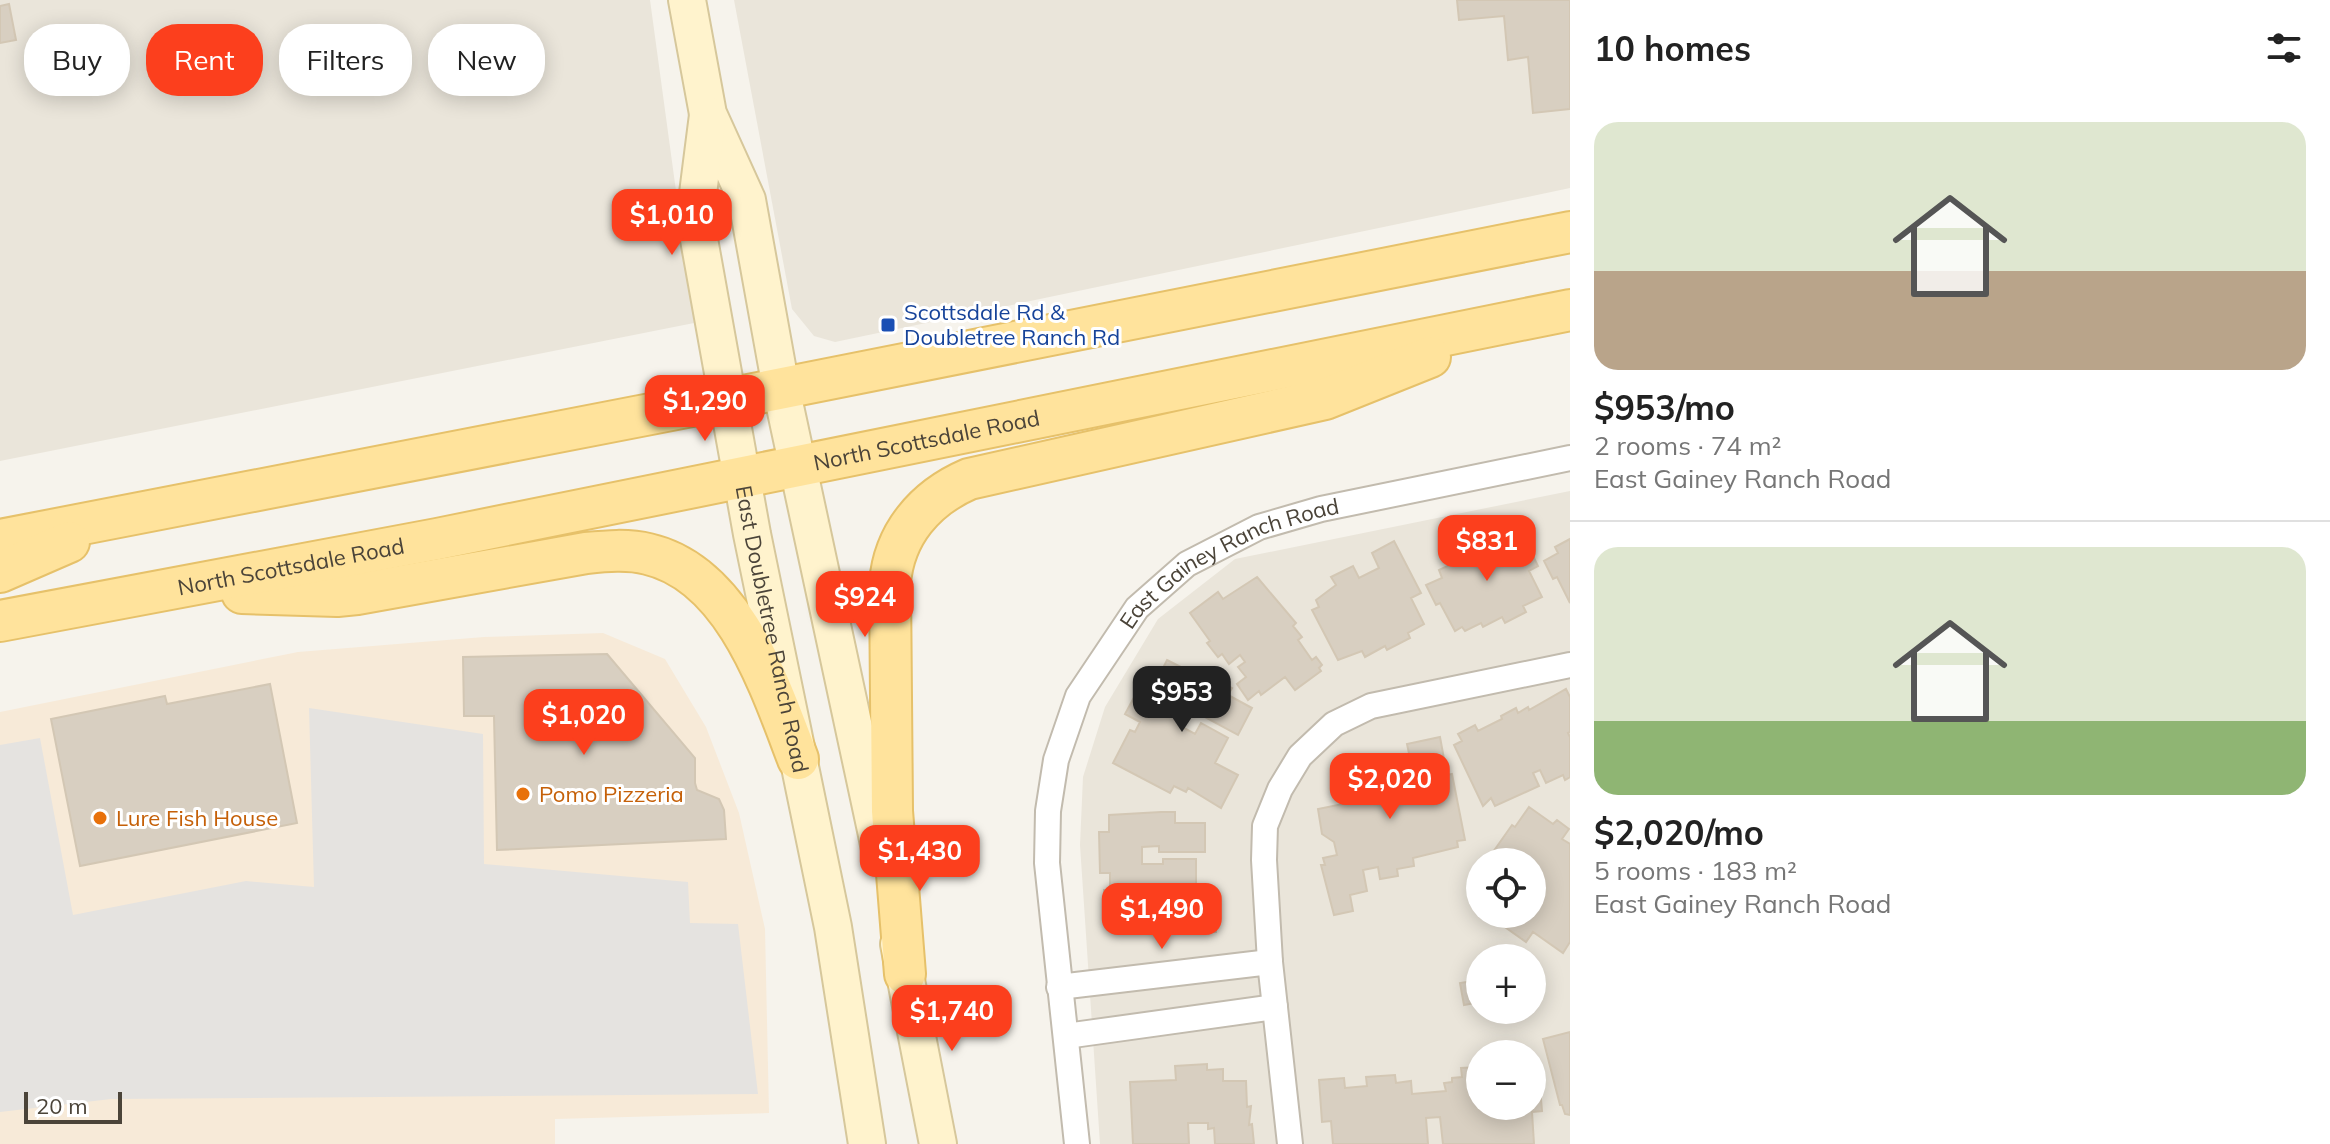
<!DOCTYPE html>
<html lang="en">
<head>
<meta charset="utf-8">
<style>
  :root { --surface:#fff; --page:#f2f2f2; --text:#222; --muted:#767676; --line:#e0e0e0; --accent:#fc3f1d }
  body { margin:0; font-family:Mulish,sans-serif; background:var(--page); color:var(--text); height:100vh; display:flex; flex-direction:column; font-size:30px; white-space:nowrap }
  * { box-sizing:border-box; margin:0 }
  p { font-size:26px; color:var(--muted) }
  .icon { flex:none; width:44px; height:44px; fill:none; stroke:currentColor; stroke-width:2; stroke-linecap:round; stroke-linejoin:round }
  .map { position:relative; flex:1; overflow:hidden }
  .sheet { display:flex; flex-direction:column; background:var(--surface); width:760px }
  .sheet>* { flex:none }
  .banner { position:absolute; left:24px; top:24px; width:760px; height:72px; display:flex; gap:16px }
  .fabs { position:absolute; left:1466px; top:848px; display:grid; gap:16px }
  .fabs a { display:grid; place-items:center; width:80px; height:80px; border-radius:50%; background:var(--surface); box-shadow:0 4px 20px #0003; font-size:40px }
  .scale { position:absolute; left:24px; bottom:20px; width:98px; box-sizing:border-box; padding-left:8px; border:4px solid #4b4439; border-top:0; font-size:22px; line-height:28px; white-space:nowrap; color:#4b4439; -webkit-text-stroke:6px #fff; paint-order:stroke }
  .price { position:absolute; translate:-50% -68px; padding:0 18px; border-radius:16px; background:var(--accent); color:#fff; font-size:26px; line-height:52px; filter:drop-shadow(0 2px 4px #0008) }
  .price::after { content:''; position:absolute; left:50%; top:48px; width:24px; height:18px; margin-left:-12px; background:inherit; clip-path:polygon(0 0,100% 0,50% 100%) }
  .price.current { background:#222; color:#fff }
  ul { padding:0; list-style:none }
  li { display:grid; align-content:center; gap:16px; height:424px; padding:0 24px }
  li+li { border-top:2px solid var(--line) }
  li span { display:grid; place-items:center; height:248px; border-radius:24px; color:#555 }
  li>.icon { margin-inline-start:auto }
  span .icon { width:144px; height:144px; fill:#fffc; stroke-width:1 }
  li b { font-size:34px }
  h2 { display:flex; justify-content:space-between; align-items:center; height:96px; padding:0 24px; font-size:34px }
  .tag { padding:0 28px; border-radius:32px; background:var(--surface); box-shadow:0 4px 20px #0003; font-size:28px; line-height:72px }
  .tag.current { background:var(--accent); color:#fff }
  main { display:flex; flex:1; min-height:0 }
  .map>svg:first-child { display:block }
  .residential { fill:#eae5da; fill-rule:evenodd }
  .commercial { fill:#f7ead8 }
  .parking { fill:#e5e3e0 }
  .building { fill:#d8cfc1; stroke:#d3c7b4; stroke-width:2 }
  .lines { fill:none; stroke-linecap:round; stroke-linejoin:round }
  .minor-casing { stroke:#c2bbae; stroke-width:28 }
  .secondary-casing { stroke:#d6c79b; stroke-width:40 }
  .primary-casing { stroke:#e6c16a; stroke-width:44 }
  .minor { stroke:#fff; stroke-width:24 }
  .secondary { stroke:#fff3cd; stroke-width:36 }
  .primary { stroke:#ffe39c; stroke-width:40 }
  .transit-dot { fill:#1a4fb4; stroke:#fff; stroke-width:3 }
  .food-dot { fill:#e8710a; stroke:#fff; stroke-width:3 }
  .labels { text-anchor:middle; dominant-baseline:central; stroke-width:6; stroke-linejoin:round; paint-order:stroke }
  .transit-label { font-size:22px; fill:#164399; stroke:#fff; text-anchor:start }
  .street-label { font-size:22px; fill:#4b4439; stroke:#fff }
  .food-label { font-size:22px; fill:#c56008; stroke:#fff; text-anchor:start }
</style>
</head>
<body>
<main>
<div class="map">
<svg width="1570" height="1144" viewBox="0 0 1570 1144">
  <rect width="100%" height="100%" fill="#f6f3ec"/>
  <path class="residential" d="M0,0h650l44,323 -694,138z
    M734,0h836v188l-735,154 -21,-6 -22,-27z
    M1570,491v653h-470l-20,-299 3,-68 22,-70 53,-88 77,-60zM1480,862h52v52h-52zM1480,958h52v52h-52zM1480,1054h52v52h-52z"/>
  <path class="commercial" d="M603,633l62,26 41,68 33,86 26,116 4,184 -214,6v25h-555v-432l298,-60 186,-15z"/>
  <path class="parking" d="M309,708l174,26 1,130 204,18 2,41 48,1 20,170 -647,5 -111,13v-367l40,-7 33,177 173,-34 68,6z"/>
  <path class="building" d="M1457,0h113v109l-37,4 -5,-56 -20,3 -4,-44 -45,4z
    M9,4l7,36 -16,3v-37z
    M1521,531l17,35 -9,5 13,26 -19,9 3,6 -21,11 -3,-6 -19,10 -2,-4 -16,8 -3,-4 -7,4 -15,-28 -4,2 -10,-20 16,-7 -3,-8 15,-7 -6,-12 22,-11 7,14z
    M1570,539v64l-13,-26 -4,2 -9,-18 14,-8 -3,-6z
    M1394,541l27,52 -10,5 13,26 -16,9 2,5 -23,12 -2,-4 -20,11 -3,-6 -24,9 -26,-50 7,-3 -3,-7 20,-15 -5,-8 22,-11 6,12 20,-10 -7,-15z
    M1257,577l39,46 -3,3 9,11 -4,3 14,20 4,-3 6,8 -3,3 2,3 -26,19 -10,-13 -24,18 -2,-4 -11,9 -11,-16 9,-7 -8,-10 7,-5 -5,-7 -11,9 -7,-10 -4,3 -11,-14 3,-2 -20,-28 28,-21 5,7z
    M607,654l88,104v25l2,7 22,9 5,11 2,29 -229,11 -3,-134h-30l-1,-59z
    M1167,660l43,22 3,-5 19,11 -4,7 24,13 -14,27 -46,-25 -10,17 13,7 6,-11 27,15 -13,25 23,12 -17,33 -33,-20 -2,4 -12,-6 -4,7 -57,-30 17,-33 5,2 5,-10 -15,-8 13,-24 7,4 9,-16 3,2z
    M270,684l27,139 -217,43 -29,-147 114,-23 2,8z
    M1566,689l4,8v35l-2,1 2,4v40l-5,3 -2,-5 -17,8 -6,-13 -7,3 6,13 -44,20 -4,-8 -8,8 -29,-61 8,-4 -4,-7 17,-9 3,6 24,-12 -1,-3 15,-8 2,5 10,-6 1,3z
    M1440,737l7,38 5,-1 13,66 -8,1 1,6 -45,11 1,8 -17,3 1,7 -18,3 -2,-12 -15,3 4,21 -17,4 3,16 -19,4 -13,-50h4l-2,-7 14,-3 -3,-13 -12,-8 -4,-25 30,-6 -4,-24 26,-5 -3,-10 43,-6 -3,-14z
    M1529,807l24,17 4,-4 12,9 -7,10 8,5v98l-7,11 -30,-21 -7,10 -31,-22 4,-6h33v-52h-46l26,-37 3,2z
    M1161,812h14v11h30v29h-46v-6l-17,1v17h21v-5h33v31h20v42l-56,1v-9h-56v-34h6v-17h-10l-1,-41h10v-17z
    M1480,980v22l-16,3 -4,-22z
    M1570,1032v83l-5,-1 -3,-9h-2l-17,-66z
    M1532,1062h6l4,49 -10,1 2,32h-91l-3,-27 -14,1 2,26h-95l-2,-23 -9,1 -3,-42 25,-2 1,10 22,-2 -1,-9 29,-2 1,8 15,-2 1,13 34,-3 -2,-8 8,-1v-4l10,-1 -1,-9 19,-1v39h52z
    M1207,1064v6l16,-1v12h23l1,26 4,-1 -2,19 3,-1 2,20h-39l-1,-16 -6,1v-6h-20l1,21h-56l-3,-62 46,-2 -1,-14z"/>
  <g class="lines">
    <g class="minor-casing">
      <g id="minor">
        <path d="M1059,987l211,-25"/>
        <path d="M1066,1036l209,-29"/>
        <path id="s1" d="M1077,1144l-30,-281 1,-52 8,-51 22,-64 59,-88 50,-44 72,-37 62,-18 249,-51"/>
        <path d="M1290,1144l-20,-182 -6,-102 1,-34 15,-37 20,-33 34,-32 37,-18 199,-41"/>
      </g>
    </g>
    <g class="secondary-casing">
      <g id="secondary">
        <path d="M687,0l21,114 39,86 34,188 101,470"/>
        <path id="s2" d="M708,115l-13,102 57,317 81,393 34,217"/>
        <path d="M899,944l39,200"/>
      </g>
    </g>
    <g class="primary-casing">
      <g id="primary">
        <path d="M0,540l728,-141 842,-167"/>
        <path d="M0,572l69,-30"/>
        <path d="M242,593l95,3 20,-2 229,-41c20,-2 42,-4 62,1 86,20 122,132 150,205"/>
        <path id="s3" d="M0,621l437,-82 1133,-229"/>
        <path d="M905,974l-13,-163 -2,-228c4,-49 35,-85 79,-104l356,-80 105,-42"/>
      </g>
    </g>
    <use href="#minor" class="minor"/>
    <use href="#secondary" class="secondary"/>
    <use href="#primary" class="primary"/>
  </g>
  <rect class="transit-dot" x="880" y="317" width="16" height="16" rx="4"/>
  <g class="food-dot">
    <circle cx="523" cy="794" r="8"/>
    <circle cx="100" cy="818" r="8"/>
  </g>
  <g class="labels">
    <g class="transit-label">
      <text x="904" y="312">Scottsdale Rd &amp;<tspan x="904" dy="25">Doubletree Ranch Rd</tspan></text>
    </g>
    <g class="street-label">
      <text stroke="none"><textPath href="#s3" startOffset="944">North Scottsdale Road</textPath></text>
      <text stroke="none"><textPath href="#s3" startOffset="296">North Scottsdale Road</textPath></text>
      <text stroke="none"><textPath href="#s1" startOffset="664">East Gainey Ranch Road</textPath></text>
      <text stroke="none"><textPath href="#s2" startOffset="522">East Doubletree Ranch Road</textPath></text>
    </g>
    <g class="food-label">
      <text x="539" y="794">Pomo Pizzeria</text>
      <text x="116" y="818">Lure Fish House</text>
    </g>
  </g>
</svg>
<div class="fabs">
<a><svg class="icon" aria-label="locate" viewBox="0 0 24 24"><circle cx="12" cy="12" r="6"/><path d="M12 2v4M12 18v4M2 12h4M18 12h4"/></svg></a>
<a>+</a>
<a>−</a>
</div>
<div class="scale">20 m</div>
<b class="price" style="left:672px;top:257px">$1,010</b>
<b class="price" style="left:705px;top:443px">$1,290</b>
<b class="price" style="left:1487px;top:583px">$831</b>
<b class="price" style="left:865px;top:639px">$924</b>
<b class="price current" style="left:1182px;top:734px">$953</b>
<b class="price" style="left:584px;top:757px">$1,020</b>
<b class="price" style="left:1390px;top:821px">$2,020</b>
<b class="price" style="left:920px;top:893px">$1,430</b>
<b class="price" style="left:1162px;top:951px">$1,490</b>
<b class="price" style="left:952px;top:1053px">$1,740</b>
<div class="banner">
<a class="tag">Buy</a>
<a class="tag current">Rent</a>
<a class="tag">Filters</a>
<a class="tag">New</a>
</div>
</div>
<section class="sheet">
<h2>10 homes<svg class="icon" aria-label="filters" viewBox="0 0 24 24"><path d="M4 7h16M4 17h16"/><circle cx="9" cy="7" r="2"/><circle cx="15" cy="17" r="2"/></svg></h2>
<ul>
<li><span style="background:linear-gradient(#dfe7d0 60%,#b9a48a 0)"><svg class="icon" aria-label="home" viewBox="0 0 24 24"><path d="M3 11l9-7 9 7M6 9v11h12V9"/></svg></span><div><b>$953/mo</b><p>2 rooms · 74 m²</p><p>East Gainey Ranch Road</p></div></li>
<li><span style="background:linear-gradient(#dfe7d0 70%,#8fb573 0)"><svg class="icon" aria-label="home" viewBox="0 0 24 24"><path d="M3 11l9-7 9 7M6 9v11h12V9"/></svg></span><div><b>$2,020/mo</b><p>5 rooms · 183 m²</p><p>East Gainey Ranch Road</p></div></li>
</ul>
</section>
</main>
</body>
</html>
